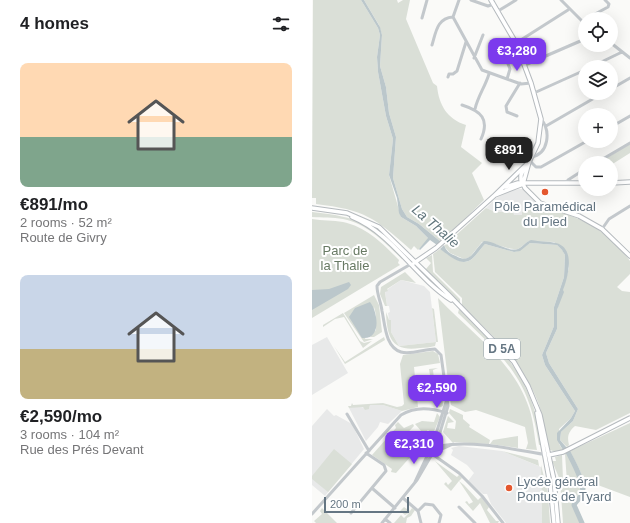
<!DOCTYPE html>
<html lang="en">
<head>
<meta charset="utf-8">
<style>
  :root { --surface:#fff; --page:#f6f6f6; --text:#202124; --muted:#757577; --accent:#7c3aed }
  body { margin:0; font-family:Arial,sans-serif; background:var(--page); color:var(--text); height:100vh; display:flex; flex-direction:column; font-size:15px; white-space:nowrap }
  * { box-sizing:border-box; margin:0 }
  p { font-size:13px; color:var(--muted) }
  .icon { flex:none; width:22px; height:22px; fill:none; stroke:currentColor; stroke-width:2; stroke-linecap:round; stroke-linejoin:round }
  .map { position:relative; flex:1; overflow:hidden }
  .details { display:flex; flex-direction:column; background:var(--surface); width:312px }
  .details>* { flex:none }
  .tools { position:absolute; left:266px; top:12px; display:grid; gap:8px }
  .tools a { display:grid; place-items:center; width:40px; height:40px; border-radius:50%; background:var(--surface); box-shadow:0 4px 16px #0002; font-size:20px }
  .scale { position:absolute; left:12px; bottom:10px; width:85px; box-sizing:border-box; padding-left:4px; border:2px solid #657683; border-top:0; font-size:11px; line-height:14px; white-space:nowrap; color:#657683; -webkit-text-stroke:3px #fff; paint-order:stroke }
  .price { position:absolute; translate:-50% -34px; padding:0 9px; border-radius:8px; background:var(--accent); color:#fff; font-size:13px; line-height:26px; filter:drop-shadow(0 1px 2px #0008) }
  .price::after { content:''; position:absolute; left:50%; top:24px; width:12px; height:9px; margin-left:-6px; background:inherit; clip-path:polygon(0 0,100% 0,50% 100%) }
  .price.on { background:#222; color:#fff }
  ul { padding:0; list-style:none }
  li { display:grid; align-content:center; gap:8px; height:212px; padding:0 20px }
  li span { display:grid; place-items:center; height:124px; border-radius:8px; color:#555 }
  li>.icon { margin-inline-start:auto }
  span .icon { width:72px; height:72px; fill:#fffc; stroke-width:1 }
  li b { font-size:17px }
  h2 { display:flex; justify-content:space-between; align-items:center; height:48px; padding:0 20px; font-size:17px }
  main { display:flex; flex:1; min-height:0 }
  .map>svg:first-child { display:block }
  .built { fill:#e8e9e9 }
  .green { fill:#dadfd7 }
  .water { fill:#bbc7cb }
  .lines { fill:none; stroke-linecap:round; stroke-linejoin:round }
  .river { stroke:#bbc7cb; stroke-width:5 }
  .major-casing { stroke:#b5babe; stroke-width:5.5 }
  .minor { stroke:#c3c8cc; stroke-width:3 }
  .major { stroke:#fff; stroke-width:3.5 }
  .poi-dot { fill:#e4572e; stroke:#fff; stroke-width:1.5 }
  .labels { text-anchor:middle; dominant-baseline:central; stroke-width:4; stroke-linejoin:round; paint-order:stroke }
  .shield { fill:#fff; stroke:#939fa8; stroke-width:1 }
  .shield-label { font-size:12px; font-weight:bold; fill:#657683 }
  .poi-label { font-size:13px; fill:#657683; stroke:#fff }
  .park-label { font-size:13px; fill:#687a64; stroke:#fff }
  .water-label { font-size:14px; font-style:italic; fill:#60757c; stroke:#fff }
</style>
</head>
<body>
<main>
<section class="details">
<h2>4 homes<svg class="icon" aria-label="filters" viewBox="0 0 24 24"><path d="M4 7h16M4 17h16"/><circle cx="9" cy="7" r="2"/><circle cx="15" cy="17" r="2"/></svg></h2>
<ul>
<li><span style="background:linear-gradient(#ffd9b3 60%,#7fa58c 0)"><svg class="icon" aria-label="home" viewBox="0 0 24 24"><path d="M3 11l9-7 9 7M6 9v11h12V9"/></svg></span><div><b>€891/mo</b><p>2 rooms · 52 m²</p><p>Route de Givry</p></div></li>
<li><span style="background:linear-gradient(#c9d6e8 60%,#c2b280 0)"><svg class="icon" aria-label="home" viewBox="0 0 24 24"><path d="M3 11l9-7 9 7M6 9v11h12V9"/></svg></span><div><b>€2,590/mo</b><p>3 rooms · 104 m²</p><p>Rue des Prés Devant</p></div></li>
</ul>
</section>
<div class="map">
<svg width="318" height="523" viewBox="0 0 318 523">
  <rect width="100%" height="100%" fill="#fafaf8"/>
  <path class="built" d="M207,189h4l17,18 -18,5v3h-9v-3h-17l-10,-4 10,-10 14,-7z
    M89,280l23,6 6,6 6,50 -37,4 -8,-14 -1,-12h-1l-1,-7 2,-1 -1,-6h-2l-2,-15z
    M15,337l21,36 -36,22v-50z
    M58,405h13l19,6 -14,13 -8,-2 -2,5 -12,14 -17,-33 8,-2 12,3z
    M15,409l7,7 2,-1 16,9 12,25 -39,47 -13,-11v-59z
    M147,446l43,5 39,16 1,56h-36l-15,-19 -4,-10h-4l-15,-13 6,-8 -7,-8 -16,-10 2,-5 -2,-2z"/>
  <path class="green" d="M1,0h48l17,28 2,7 -3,22 1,15 8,44 7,23 -4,36 12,42 15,9 13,13 -11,11 -4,-4 -3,4c-37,-33 -46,-40 -95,-46v-6h-4z
    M52,0h33l1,3 5,-3h7l-4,19 27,64 4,3c2,19 10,33 29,39l-5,22 21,16 -10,10 12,27 -43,42 -22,-18 -12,-7 -5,-8 -9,-31 3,-41 -7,-24 -3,-26 -6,-21 2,-31 -3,-10z
    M318,144v9l-19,12v-2l-11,-1z
    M228,207v2l4,-1c36,8 64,22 86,53v13l-13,13 5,4 8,1v121l-34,17 -21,-4c-7,6 -8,11 -6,19l-2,2 -7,-7 1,-8 12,-11 5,-12 -29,-46 -3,-10 11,-24v-19l12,-42 -3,-16 -12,-10 -25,-1c-4,2 -7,6 -11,8 -9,2 -25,-8 -36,-7l-12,15 -6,2 -14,-6 -6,-7 42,-38 10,4h17l1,3h8v-3z
    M0,212c49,5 57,12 91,46l-1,1c-17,-16 -34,-35 -59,-40 -10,-2 -21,-1 -31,-2z
    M0,219c10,2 21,1 31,3 24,5 40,22 56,38l-1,3 2,2 -88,53z
    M218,243l27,2 6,6 2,4 -1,22 -10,30v19l-12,29 3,10 30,46 -4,7 -12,11v15l4,6 -7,2 -6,-2c-5,-16 -6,-32 -12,-48 -16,-40 -45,-66 -76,-96v-8l-27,-26 -2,-18 7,-5c10,6 23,20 34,8 4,-4 7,-9 11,-13l29,8 4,-1z
    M120,255l1,17 27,27v5l-34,-35 5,-6 -5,-5z
    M93,272l11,11 -15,-3 -14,9 1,2 -3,1 2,14h-2l-5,-12 1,-7z
    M62,295l5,10 3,27 -8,5h-4l6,-7v-15l-2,-8 -9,32h8l-9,3 -20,-29z
    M126,298c33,35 75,62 91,110 5,14 5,29 8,42l-11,-1 2,-6 -3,-16 -49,-17 -11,2 -14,-7z
    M120,308l2,1 4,33h-2l-1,4c-4,1 -10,2 -15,2 -28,4 -33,-10 -34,-36l3,8h2v12l8,14 37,-4z
    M147,309c29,28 60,54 73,94 5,13 7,28 9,42h-2c-10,-68 -34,-86 -81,-132z
    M31,313l17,28 4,2 8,-2 -9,7 -19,-31 -9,2 -12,8v-2z
    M72,337l1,3 -40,24 -11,-18 11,16z
    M121,351l5,3 2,9 -26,4 4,40 -16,4 -19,-6h-13l-1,4 -4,1 -2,-3 -14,1 -1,-2h3l1,-3 1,2 30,-2 14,4 5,-1 2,-2 -4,-40 3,-9z
    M126,368l-5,2 3,25 6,-1 1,12 -2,1 -6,-1 -6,-37z
    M138,409l13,6v4l7,6 -1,2 21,13 -1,4 -37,-2 -9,-10 5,-16 6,6 -6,1 -1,5 8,1 1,-8 -7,-8z
    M125,413l3,4 -7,17 -5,-4 -9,7 7,6 6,-6 -5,-5 6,4 -4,11 -11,-10 4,-5 -7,-8 7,-3 12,1z
    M86,422l6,6 9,-4 1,2 -19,20 3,3 4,-4 10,10 -16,18 -5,-1 1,-3 -20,-14 24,-27 -1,-3z
    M318,423v74l-43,-16 -2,11 -4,-19 -11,-22z
    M206,436v12l-28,-4 3,-4z
    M22,449l18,15 -24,28 -16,-13v-3z
    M190,451l36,9 1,6z
    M255,453l9,18 5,23 -8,12 8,17h-18l-3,-43 -8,-19h4l-1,-4 7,-2 1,25 4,2 -2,-28z
    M123,461l22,16 2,-2 3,3 -3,3 5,4 14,15 3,-3 8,10 -2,3 9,11h3l-1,2h-8l-10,-20 -7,8 -8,-9 2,-1 2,3 4,-2 -14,-21 -8,10 -7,-7 2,-2 2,3 4,-4z
    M229,465l7,28 2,30h-8z
    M92,507l6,4 2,-3 3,2 -4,6 -4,2 -1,5h-12l7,-8 3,3 5,-5 -4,2 -5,-4z
    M10,508l15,15h-21l-2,-2 8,-7 -2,-3z"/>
  <path class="water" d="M49,0h3l16,27 2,8 -2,31 6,21 3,26 7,24 -3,41 9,31 5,8 12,7 22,18 -4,3 -7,-5 -10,10 -1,-1 9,-11 -12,-12 -15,-9 -2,-4 -2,-15 -8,-23 4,-36 -7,-23 -8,-44 -1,-15 3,-22 -2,-7z
    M219,240c9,2 18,1 25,3 20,5 12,34 7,47l1,2 -7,18v19l-11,24 3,10 29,46 -5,12 -12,11 -1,8 7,8 -4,2 -6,-10v-7l14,-15 4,-7 -30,-46 -3,-10 12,-29v-19l10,-30 1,-22 -3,-5 -5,-5 -27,-2 -10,8 -6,1 -29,-8c-4,4 -7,9 -11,13 -11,12 -24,-1 -34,-8l4,-4c2,6 6,9 12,11 15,9 18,-7 28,-15 11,0 23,11 34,8 5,-2 7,-7 13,-9z
    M37,282l2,3 -3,4 -36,21v-20l17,-1z
    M58,302c8,10 12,38 -8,36l-13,-21 6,-9z"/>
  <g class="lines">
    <path class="river" d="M256,452c5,10 18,32 14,43 -2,3 -6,6 -8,10l8,18"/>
    <g class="major-casing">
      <path id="major" d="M179,0l25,43 15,40 10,36 -3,24 -9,19 -34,33
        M213,167l-4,8v5l4,8 15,15 39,13 23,13 28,27
        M299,183l19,-1
        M193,187l13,-4h67
        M0,208l35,5 32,14 69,67 66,68 14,24 12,29 14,65 4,43
        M40,217c41,17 62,59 99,83
        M102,263l22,-15 59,-53 28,-11 6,-22
        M225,413l13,71 4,39
        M237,455l14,-3 67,-34"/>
    </g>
    <path class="minor" d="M147,0l-6,17 29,53 39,14 10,-1
      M159,0l17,6 6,-2
      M249,0l24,24
      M186,11l18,-11
      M110,18l5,-18
      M274,19l22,-12 1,-3 -4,-4
      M204,43l52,-33
      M299,43l19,15
      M120,45c4,-13 5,-27 21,-28
      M162,58l9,-23
      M213,65l60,-26
      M279,67l31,-15
      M136,77l1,-3h4l4,-3 9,-29
      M195,79l3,-10 -2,-5
      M299,89l19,-11
      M222,93l51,-23
      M150,105c19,6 28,14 19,34
      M163,109c3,-13 10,-22 14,-35
      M205,116l-10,-4 -1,-6 14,-23
      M234,126l57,-33
      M299,127l19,-11
      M219,157c18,-3 20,-26 10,-38
      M218,161l6,6h5l46,-26
      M284,163l34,-20
      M254,183l2,-3 17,-11
      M290,229l7,-10 21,-13
      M99,264l-31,18 -3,4c0,9 4,16 5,25 3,13 3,36 19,41 10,3 24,-3 34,-3l6,6 7,51 -10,33v6
      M35,414l22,37
      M123,445v-8l12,-38
      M128,450l13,-6
      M123,456l24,17 23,23 21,27
      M103,482l14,-30 7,-8 3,2c36,-6 72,3 108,9
      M61,489l22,19
      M91,498l15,13 3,12
      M147,507l16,16
      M106,511l7,-7 8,1 8,10 -2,8
      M39,513l35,-42 -2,-6 -18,-12
      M0,514l89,-99c15,-9 30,-7 46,-2
      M73,519l5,4
      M70,523l35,-43 14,-24"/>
    <use href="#major" class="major"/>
  </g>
  <g class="poi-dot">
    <circle cx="233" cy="192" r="4"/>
    <circle cx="197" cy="488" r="4"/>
  </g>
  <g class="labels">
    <rect class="shield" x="172" y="339" width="36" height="20" rx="3"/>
    <g class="shield-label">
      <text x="190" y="349">D 5A</text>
    </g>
    <g class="poi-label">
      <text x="233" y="206">Pôle Paramédical<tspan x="233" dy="15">du Pied</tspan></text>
      <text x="205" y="481" text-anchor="start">Lycée général<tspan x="205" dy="15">Pontus de Tyard</tspan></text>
    </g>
    <g class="park-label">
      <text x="33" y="250">Parc de<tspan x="33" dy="15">la Thalie</tspan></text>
    </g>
    <g class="water-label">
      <text transform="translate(124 226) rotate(41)">La Thalie</text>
    </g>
  </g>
</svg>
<div class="tools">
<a><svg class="icon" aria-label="locate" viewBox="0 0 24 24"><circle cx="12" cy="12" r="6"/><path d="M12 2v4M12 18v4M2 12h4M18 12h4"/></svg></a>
<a><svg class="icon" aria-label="layers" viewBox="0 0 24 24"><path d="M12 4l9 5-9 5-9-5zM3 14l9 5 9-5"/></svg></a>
<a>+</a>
<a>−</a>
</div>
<div class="scale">200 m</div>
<b class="price" style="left:205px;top:72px">€3,280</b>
<b class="price on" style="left:197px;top:171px">€891</b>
<b class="price" style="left:125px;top:409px">€2,590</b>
<b class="price" style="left:102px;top:465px">€2,310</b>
</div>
</main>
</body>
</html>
